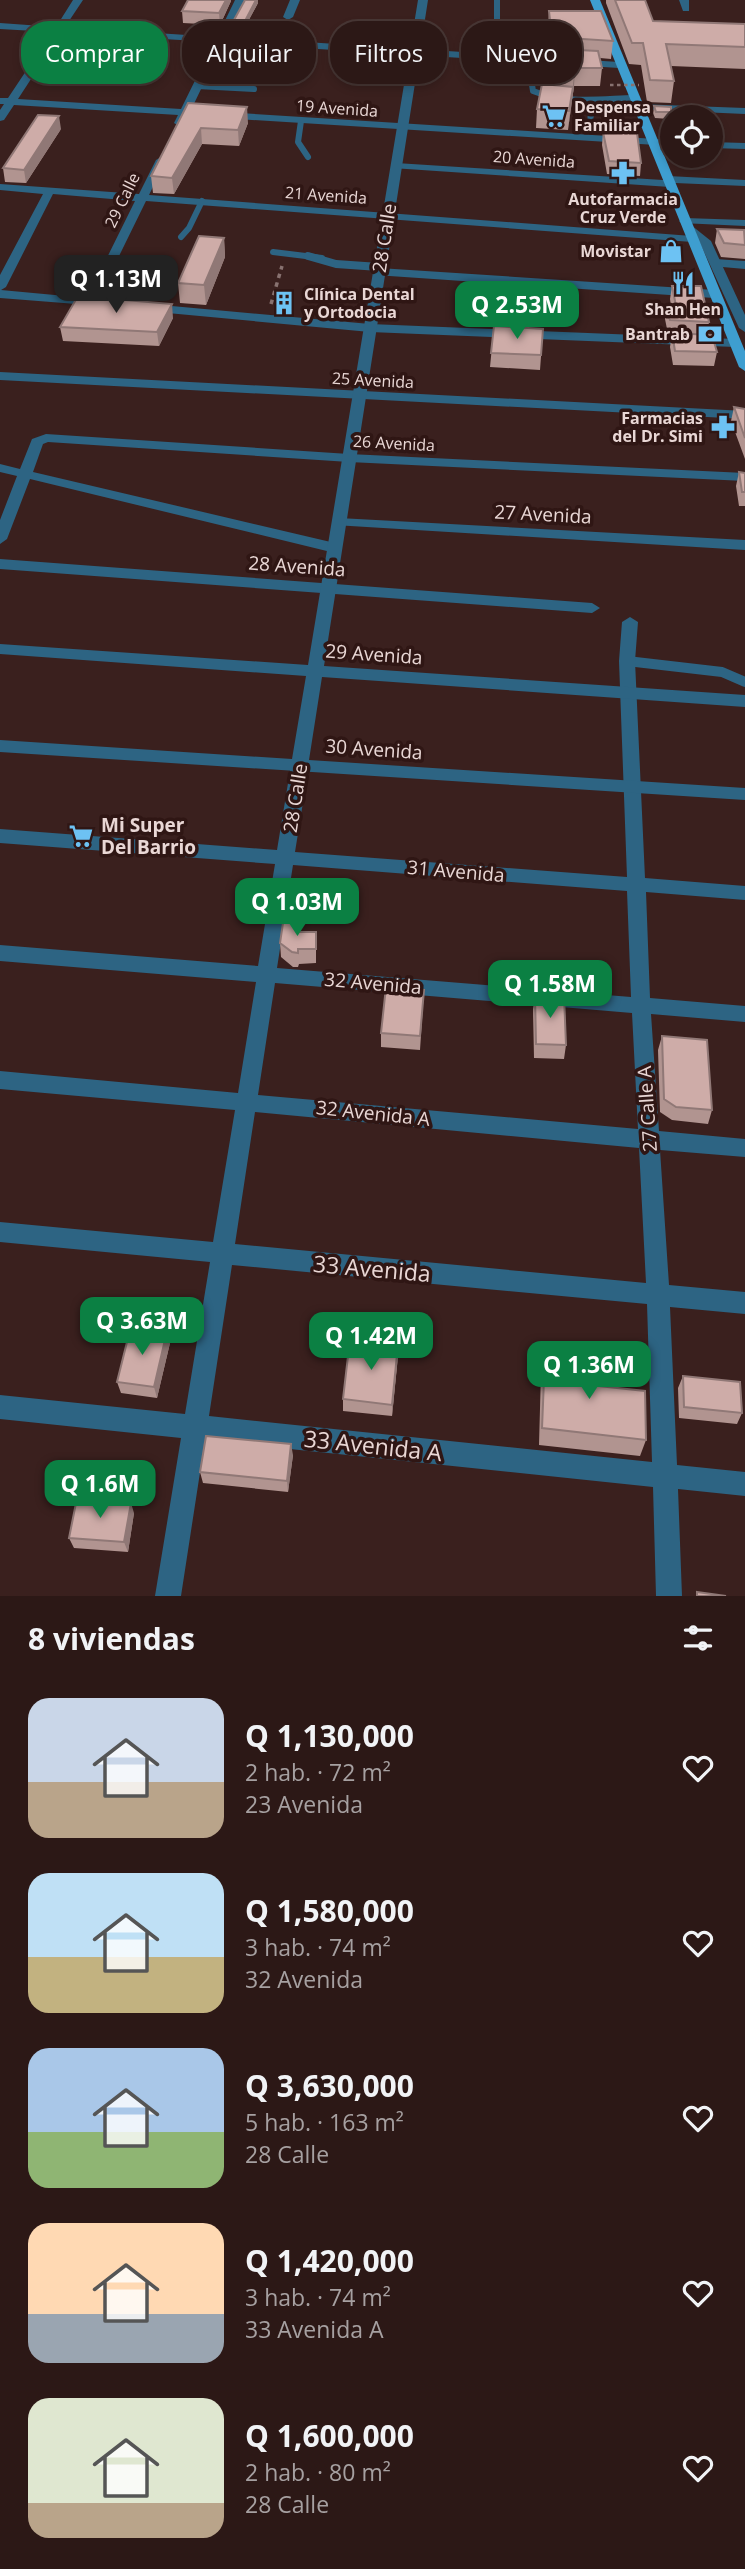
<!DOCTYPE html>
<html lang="es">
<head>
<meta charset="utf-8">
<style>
  :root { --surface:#2c1816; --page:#34211f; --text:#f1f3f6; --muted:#a6a0a1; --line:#483735; --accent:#0b8043 }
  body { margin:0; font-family:"Open Sans",sans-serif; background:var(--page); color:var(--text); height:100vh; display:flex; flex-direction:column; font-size:26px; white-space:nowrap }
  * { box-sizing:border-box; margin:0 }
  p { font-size:23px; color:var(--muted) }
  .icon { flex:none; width:38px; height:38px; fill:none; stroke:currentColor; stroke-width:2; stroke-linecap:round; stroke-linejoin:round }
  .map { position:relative; height:1596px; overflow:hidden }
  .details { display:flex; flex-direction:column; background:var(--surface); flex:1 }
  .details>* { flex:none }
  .top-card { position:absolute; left:21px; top:21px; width:704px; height:63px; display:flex; gap:14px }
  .buttons { position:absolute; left:660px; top:105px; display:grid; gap:14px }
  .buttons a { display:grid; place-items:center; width:63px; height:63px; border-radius:50%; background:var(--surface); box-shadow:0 4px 10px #0003,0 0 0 2px var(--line); font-size:35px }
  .price { position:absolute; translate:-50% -60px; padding:0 16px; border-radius:14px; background:var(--accent); color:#fff; font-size:23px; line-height:46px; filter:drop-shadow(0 2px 4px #0008) }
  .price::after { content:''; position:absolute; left:50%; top:42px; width:21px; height:16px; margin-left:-10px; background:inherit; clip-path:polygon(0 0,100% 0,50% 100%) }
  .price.current { background:#222; color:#fff }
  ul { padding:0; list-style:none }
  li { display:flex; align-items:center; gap:21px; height:175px; padding:0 28px }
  li span { display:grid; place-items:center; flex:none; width:196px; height:140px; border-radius:21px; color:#555 }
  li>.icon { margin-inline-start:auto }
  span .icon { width:84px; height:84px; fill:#fffc; stroke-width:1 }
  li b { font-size:30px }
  h2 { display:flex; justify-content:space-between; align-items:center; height:84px; padding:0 28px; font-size:30px }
  .tag { padding:0 24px; border-radius:28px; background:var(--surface); box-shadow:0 4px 10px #0003,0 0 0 2px var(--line); font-size:24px; line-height:63px }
  .tag.current { background:var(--accent); color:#fff }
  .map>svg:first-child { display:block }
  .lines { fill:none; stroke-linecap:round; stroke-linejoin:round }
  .path { stroke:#887270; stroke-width:3.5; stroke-dasharray:4.5 4.5; stroke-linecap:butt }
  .service-far2 { stroke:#2d6483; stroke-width:6 }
  .service-far1 { stroke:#2d6483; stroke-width:8 }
  .service { stroke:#2d6483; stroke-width:10 }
  .minor { fill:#2d6483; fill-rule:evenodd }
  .tertiary { fill:#2d6483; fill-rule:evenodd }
  .primary { fill:#3e9ed0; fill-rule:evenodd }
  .path-bridge { stroke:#887270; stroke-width:2.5; stroke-dasharray:3.5 3.5; stroke-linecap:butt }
  .wall { fill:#b19490 }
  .shaded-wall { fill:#907876 }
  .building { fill:#ceaca8; stroke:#907876; stroke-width:2 }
  .labels { text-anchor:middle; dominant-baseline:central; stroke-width:7; stroke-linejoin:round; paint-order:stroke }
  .far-poi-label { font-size:16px; font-weight:bold; fill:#e9d7d5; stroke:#2f1614; text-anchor:end }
  .far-street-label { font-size:16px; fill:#e9d7d5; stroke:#2f1614 }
  .street-label { font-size:19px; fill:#e9d7d5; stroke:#2f1614 }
  .poi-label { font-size:19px; font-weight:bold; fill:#e9d7d5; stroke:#2f1614; text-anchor:start }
  .near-street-label { font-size:23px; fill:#e9d7d5; stroke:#2f1614 }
</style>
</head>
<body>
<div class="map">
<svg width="745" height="1596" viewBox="0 0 745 1596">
  <rect width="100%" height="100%" fill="#3a201e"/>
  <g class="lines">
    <path class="path" d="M271,304l11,-38"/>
    <path class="service-far2" d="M497,0v22
      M528,60l5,31c32,13 66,8 100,7
      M550,61l10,33
      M197,86l57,3
      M606,112v14l-16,-1 1,-14 48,1
      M301,121l-3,21 10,15
      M181,237l8,-9 13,-27
      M273,252l49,6"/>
    <path class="service-far1" d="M308,256l28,8 43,3"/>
    <path class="service" d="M627,661l95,11 23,10"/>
    <path class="minor" d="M73,0h10l-18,27 152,10 18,-37h10l-19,37 393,25 5,3 -5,3 -396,-25 -32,67 481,30v6l-484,-30 -5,9 -4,1 -5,-3 4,-8 -164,-10 -10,15 -4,1v-11l4,-6h-4v-6h8l44,-66 -52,-3v-6l56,4zM61,33l153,9 -33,67 -163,-10z
      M290,0h10l-7,17 -5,3 -5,-3z
      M679,0h10v11h-6z
      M637,104l108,4v6l-112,-5 -1,-2z
      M710,142l35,1v6l-35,-1z
      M161,157l5,3 -17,35 543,41 6,3 -6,3 -546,-41 -48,98 6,4 -2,3 -102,-8v-23l43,-81 -43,-4v-6l139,10 17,-34zM53,194l82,7 -48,97 -86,-8 5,-3z
      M396,163l267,17 5,-4 77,4v6l-70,-3 -1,3 -4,1 -278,-19v-4z
      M685,218l60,2v6l-64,-3 -2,-2z
      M715,259l30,2v8l-34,-3v-6z
      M379,268l335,22 6,4 -6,4 -339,-23v-6z
      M150,304l220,20 365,15 6,4 -6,4 -365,-15 -224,-21 -2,-3z
      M0,372l745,39v8l-745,-39z
      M46,434l303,20 396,19v8l-396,-19 -301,-20 -5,2 -10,28 302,71 7,5 -7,5 -305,-74 -23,60 -7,5v-24l17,-44 -17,-4v-8l20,5 12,-30z
      M339,518l406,22v10l-411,-25 -2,-3 2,-3z
      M0,559l592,44 8,5 -8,5 -592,-44z
      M630,617l8,5 -3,39 10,217 100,8v14l-99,-8 4,106 95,8v16l-94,-8 8,117 86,8v18l-85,-7 9,135 76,7v22l-75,-7 7,158 68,7v24l-67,-7 4,107h-26l-3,-109 -448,-47 -24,156h-26l26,-158 -181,-19v-24l185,19 25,-152 -210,-20v-20l213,20 22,-132 -235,-21v-18l238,22 18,-111 -256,-21v-16l258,21 17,-102 -275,-21v-14l277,21 14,-85 9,-6 9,6 -14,87 332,25 -8,-216 3,-39zM293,865l334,26 4,106 -354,-29zM275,983l357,30 6,116 -380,-34zM255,1112l384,36 7,135 -411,-39zM232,1265l415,39 5,158 -443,-46z"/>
    <path class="tertiary" d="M418,0h10l-104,666 421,29v12l-423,-30 -13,83 436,28v12l-745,-48v-12l292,19 14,-83 -306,-22v-10l308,21z
      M683,225h8l20,16 34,74v17l-6,-4 -39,-85 -17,-14z"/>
    <path class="primary" d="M590,0h10l145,351v20l-6,-4z"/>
    <path class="path-bridge" d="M610,85h29"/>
  </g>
  <path class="wall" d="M188,0h43v1l-11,24 -37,-2 -1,-12z
    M245,0h13v3l-13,24 -11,-1v-6z
    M606,0h39l8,21 92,3v45l-74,-3 3,15 -3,22 -24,-1 -6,-37 -12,-1 -23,-61z
    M549,11l64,30 -2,18 -11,-1 2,10 -2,18h-26l-6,44 -32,-2 1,-19 25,-23 -5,-19 1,-11 -7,-1 -3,-27z
    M188,103l60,20 -9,23 -37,-2 -28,50 -21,-1 -2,-17z
    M654,106l17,6 -1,7 -15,-1 -2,-5z
    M61,129l-35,54 -21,-1 -2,-14z
    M603,132l38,31 -1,13 -33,-2 -5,-29z
    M717,229l28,3v27l-24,-2 -6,-14z
    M224,238l1,19 -19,48 -26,-2 -2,-20z
    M672,286l37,36 -2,12 10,18 -3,14 -41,-1 -3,-18 2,-13h-4l-3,-15 2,-13h4l-1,-7z
    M173,318l-14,28 -96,-5 -3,-14z
    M494,326l49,3 -3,41 -50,-3z
    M734,407l11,2v50l-14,-38z
    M739,472l6,1v33h-6l-3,-20z
    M299,923v9h17v31l-17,1 -1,3h-5l-12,-10 -1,-14z
    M424,990l-4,60 -39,-3v-14z
    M535,995l31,50 -2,14 -30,-1 -1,-49z
    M662,1036l50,74 -4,14 -36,-4 -12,-8 -2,-62z
    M170,1343l-13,55 -36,-5 -4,-11z
    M545,1355l54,31 47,54 -6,16 -101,-11 2,-73z
    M398,1356l-6,60 -49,-5v-12z
    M683,1376l59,37 -5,11 -58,-6 -1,-30z
    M293,1455l-5,37 -85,-9 -3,-11z
    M134,1513l-6,39 -54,-4 -5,-10z"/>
  <path class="shaded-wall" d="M226,0h5v1l-11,24 -1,-12z
    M256,0h2v3l-13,24v-6z
    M575,68l-1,18 -6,44 6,-55z
    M247,107l1,16 -9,23 -1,-16z
    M59,116l2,13 -35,54 -2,-13z
    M201,128l1,16 -28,50 -2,-16z
    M224,238l1,19 -19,48 -2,-20z
    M172,304l1,14 -14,28 -2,-14z
    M167,1331l3,12 -13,55 -3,-11z
    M398,1344v12l-6,60v-11z
    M291,1444l2,11 -5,37 -1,-11z
    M131,1503l3,10 -6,39 -4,-10z"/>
  <path class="building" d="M188,0h38l-7,13 -37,-2z
    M245,0h11l-11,21 -11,-1z
    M615,0h30l8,21 92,3v23l-79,-3 8,37 -24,-1 -7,-37h-11z
    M549,11h52l12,30 -61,-4z
    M559,49l39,2 4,17h-27l-1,7 -10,-5z
    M542,84l31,3 -4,24 -32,-2z
    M188,103l59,4 -9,23 -37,-2 -29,50 -21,-2z
    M654,106l17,1v5h-15z
    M38,115l21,1 -35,54 -21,-2z
    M603,132l34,1 4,30 -32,-2z
    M717,229l27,1 1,15 -21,-2z
    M199,236l25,2 -20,47 -26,-2z
    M672,286h29l8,36 -39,-2 -3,-14h9z
    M78,296l94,8 -15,28 -97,-5z
    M494,326l49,3 -2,26 -50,-2z
    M672,333l40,2 5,17 -42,-1z
    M734,407l11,2v29z
    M739,472l6,1v19h-3z
    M283,923h16v9h17v17h-18v4l-6,-1 -12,-9z
    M386,987l38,3 -4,46 -39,-3z
    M535,995l29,1 2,49 -30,-1z
    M662,1036l45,4 5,70 -36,-3 -12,-8z
    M131,1326l36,5 -13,56 -37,-5z
    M350,1339l48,5 -6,61 -49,-6z
    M545,1355l54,5v26l46,5 1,49 -104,-12z
    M683,1376l57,6 2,31 -58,-6z
    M206,1436l85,8 -4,37 -87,-9z
    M77,1498l54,5 -7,39 -55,-4z
    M697,1592l29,4h-29z"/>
  <defs>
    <g id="supermarket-bare" transform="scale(1.89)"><path d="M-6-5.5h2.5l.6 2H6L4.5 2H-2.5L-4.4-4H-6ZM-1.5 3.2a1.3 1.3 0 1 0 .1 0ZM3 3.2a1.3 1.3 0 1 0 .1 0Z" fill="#6dc2f3" stroke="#2f1614" stroke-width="2.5" paint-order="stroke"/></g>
    <g id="pharmacy-bare" transform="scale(1.89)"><path d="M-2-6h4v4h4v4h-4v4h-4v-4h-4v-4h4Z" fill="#6dc2f3" stroke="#2f1614" stroke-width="2.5" paint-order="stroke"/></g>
    <g id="shop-bare" transform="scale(1.89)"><path d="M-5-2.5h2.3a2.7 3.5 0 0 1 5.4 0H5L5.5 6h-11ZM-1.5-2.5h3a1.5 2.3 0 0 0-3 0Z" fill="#6dc2f3" stroke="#2f1614" stroke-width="2.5" paint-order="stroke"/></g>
    <g id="restaurant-bare" transform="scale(1.89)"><path d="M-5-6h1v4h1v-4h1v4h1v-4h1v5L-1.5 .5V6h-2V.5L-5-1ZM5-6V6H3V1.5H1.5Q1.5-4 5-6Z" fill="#6dc2f3" stroke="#2f1614" stroke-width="2.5" paint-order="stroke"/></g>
    <g id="building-bare" transform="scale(1.89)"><path d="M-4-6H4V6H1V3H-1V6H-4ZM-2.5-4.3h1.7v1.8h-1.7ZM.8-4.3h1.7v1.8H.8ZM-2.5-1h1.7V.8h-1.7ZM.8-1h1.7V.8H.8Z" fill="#6dc2f3" stroke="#2f1614" stroke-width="2.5" paint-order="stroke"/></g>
    <g id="bank-bare" transform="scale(1.89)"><path d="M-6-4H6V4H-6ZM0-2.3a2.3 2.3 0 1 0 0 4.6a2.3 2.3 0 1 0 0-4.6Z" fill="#6dc2f3" stroke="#2f1614" stroke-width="2.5" paint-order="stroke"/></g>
  </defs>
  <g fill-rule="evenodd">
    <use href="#supermarket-bare" x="554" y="116"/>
    <use href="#pharmacy-bare" x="623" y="173"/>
    <use href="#shop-bare" x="671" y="251"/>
    <use href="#restaurant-bare" x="683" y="283"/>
    <use href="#building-bare" x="284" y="303"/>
    <use href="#bank-bare" x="710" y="334"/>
    <use href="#pharmacy-bare" x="723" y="427"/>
    <use href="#supermarket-bare" x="81" y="836"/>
  </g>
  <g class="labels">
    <g class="far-poi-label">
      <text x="574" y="107" text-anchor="start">Despensa<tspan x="574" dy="18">Familiar</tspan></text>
      <text x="623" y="199" text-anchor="middle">Autofarmacia<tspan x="623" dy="18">Cruz Verde</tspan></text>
      <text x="651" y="251">Movistar</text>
      <text x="304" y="294" text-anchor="start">Clínica Dental<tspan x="304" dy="18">y Ortodocia</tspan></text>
      <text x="683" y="309" text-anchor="middle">Shan Hen</text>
      <text x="690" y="334">Bantrab</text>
      <text x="703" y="418">Farmacias<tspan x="703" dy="18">del Dr. Simi</tspan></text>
    </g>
    <g class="far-street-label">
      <text transform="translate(337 108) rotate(4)">19 Avenida</text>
      <text transform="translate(534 159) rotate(4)">20 Avenida</text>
      <text transform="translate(326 195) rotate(4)">21 Avenida</text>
      <text transform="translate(122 200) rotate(-64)">29 Calle</text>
      <text transform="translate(373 380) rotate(3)">25 Avenida</text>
      <text transform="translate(394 443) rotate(3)">26 Avenida</text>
    </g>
    <g class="street-label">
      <text transform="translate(384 238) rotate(-81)">28 Calle</text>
      <text transform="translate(543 514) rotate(3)">27 Avenida</text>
      <text transform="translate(297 566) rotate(4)">28 Avenida</text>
      <text transform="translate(374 654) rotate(4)">29 Avenida</text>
      <text transform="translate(374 749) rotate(4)">30 Avenida</text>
      <text transform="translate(295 798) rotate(-81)">28 Calle</text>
      <text transform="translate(456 871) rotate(5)">31 Avenida</text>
      <text transform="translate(373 983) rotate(5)">32 Avenida</text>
      <text transform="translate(647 1109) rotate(-94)">27 Calle A</text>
      <text transform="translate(373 1113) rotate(6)">32 Avenida A</text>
    </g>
    <g class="poi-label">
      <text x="101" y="825">Mi Super<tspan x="101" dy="22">Del Barrio</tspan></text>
    </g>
    <g class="near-street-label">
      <text transform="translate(372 1268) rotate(5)">33 Avenida</text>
      <text transform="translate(373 1445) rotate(6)">33 Avenida A</text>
    </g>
  </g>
</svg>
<div class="buttons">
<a><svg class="icon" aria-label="locate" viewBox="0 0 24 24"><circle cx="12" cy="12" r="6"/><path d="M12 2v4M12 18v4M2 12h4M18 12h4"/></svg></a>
</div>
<b class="price current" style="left:116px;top:315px">Q 1.13M</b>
<b class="price" style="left:517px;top:341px">Q 2.53M</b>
<b class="price" style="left:297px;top:938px">Q 1.03M</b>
<b class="price" style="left:550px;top:1020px">Q 1.58M</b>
<b class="price" style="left:142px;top:1357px">Q 3.63M</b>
<b class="price" style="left:371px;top:1372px">Q 1.42M</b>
<b class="price" style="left:589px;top:1401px">Q 1.36M</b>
<b class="price" style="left:100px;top:1520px">Q 1.6M</b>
<div class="top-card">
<a class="tag current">Comprar</a>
<a class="tag">Alquilar</a>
<a class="tag">Filtros</a>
<a class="tag">Nuevo</a>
</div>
</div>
<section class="details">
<h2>8 viviendas<svg class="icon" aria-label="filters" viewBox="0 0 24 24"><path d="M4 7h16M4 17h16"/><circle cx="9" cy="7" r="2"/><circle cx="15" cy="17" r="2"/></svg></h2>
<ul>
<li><span style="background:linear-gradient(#c9d6e8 60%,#b9a48a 0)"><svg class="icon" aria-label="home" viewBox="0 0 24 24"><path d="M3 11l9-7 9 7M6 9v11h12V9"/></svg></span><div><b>Q 1,130,000</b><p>2 hab. · 72 m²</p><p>23 Avenida</p></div><svg class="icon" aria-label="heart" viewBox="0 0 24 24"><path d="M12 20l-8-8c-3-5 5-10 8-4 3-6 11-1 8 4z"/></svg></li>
<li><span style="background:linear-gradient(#bfe0f5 60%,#c2b280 0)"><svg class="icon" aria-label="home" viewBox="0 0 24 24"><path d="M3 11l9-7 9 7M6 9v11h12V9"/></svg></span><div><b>Q 1,580,000</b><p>3 hab. · 74 m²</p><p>32 Avenida</p></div><svg class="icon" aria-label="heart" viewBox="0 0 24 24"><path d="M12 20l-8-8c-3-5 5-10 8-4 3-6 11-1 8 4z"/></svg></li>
<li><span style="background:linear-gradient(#a9c7e8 60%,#8fb573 0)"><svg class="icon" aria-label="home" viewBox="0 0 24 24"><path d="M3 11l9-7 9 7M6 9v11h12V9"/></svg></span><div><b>Q 3,630,000</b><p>5 hab. · 163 m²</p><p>28 Calle</p></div><svg class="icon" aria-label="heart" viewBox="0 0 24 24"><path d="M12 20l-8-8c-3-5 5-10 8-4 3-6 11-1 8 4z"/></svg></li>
<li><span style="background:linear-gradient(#ffd9b3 65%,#9aa5b1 0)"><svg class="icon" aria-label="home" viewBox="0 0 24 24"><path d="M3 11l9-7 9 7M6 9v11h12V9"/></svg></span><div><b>Q 1,420,000</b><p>3 hab. · 74 m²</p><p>33 Avenida A</p></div><svg class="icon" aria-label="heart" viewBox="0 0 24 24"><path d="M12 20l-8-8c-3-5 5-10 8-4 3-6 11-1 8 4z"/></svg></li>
<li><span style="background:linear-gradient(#dfe7d0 75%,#b9a48a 0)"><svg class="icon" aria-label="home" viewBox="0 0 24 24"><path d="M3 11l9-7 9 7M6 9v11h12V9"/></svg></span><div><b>Q 1,600,000</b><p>2 hab. · 80 m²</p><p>28 Calle</p></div><svg class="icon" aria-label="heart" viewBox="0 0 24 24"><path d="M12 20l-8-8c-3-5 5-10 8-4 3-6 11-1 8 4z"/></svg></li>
</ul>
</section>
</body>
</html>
